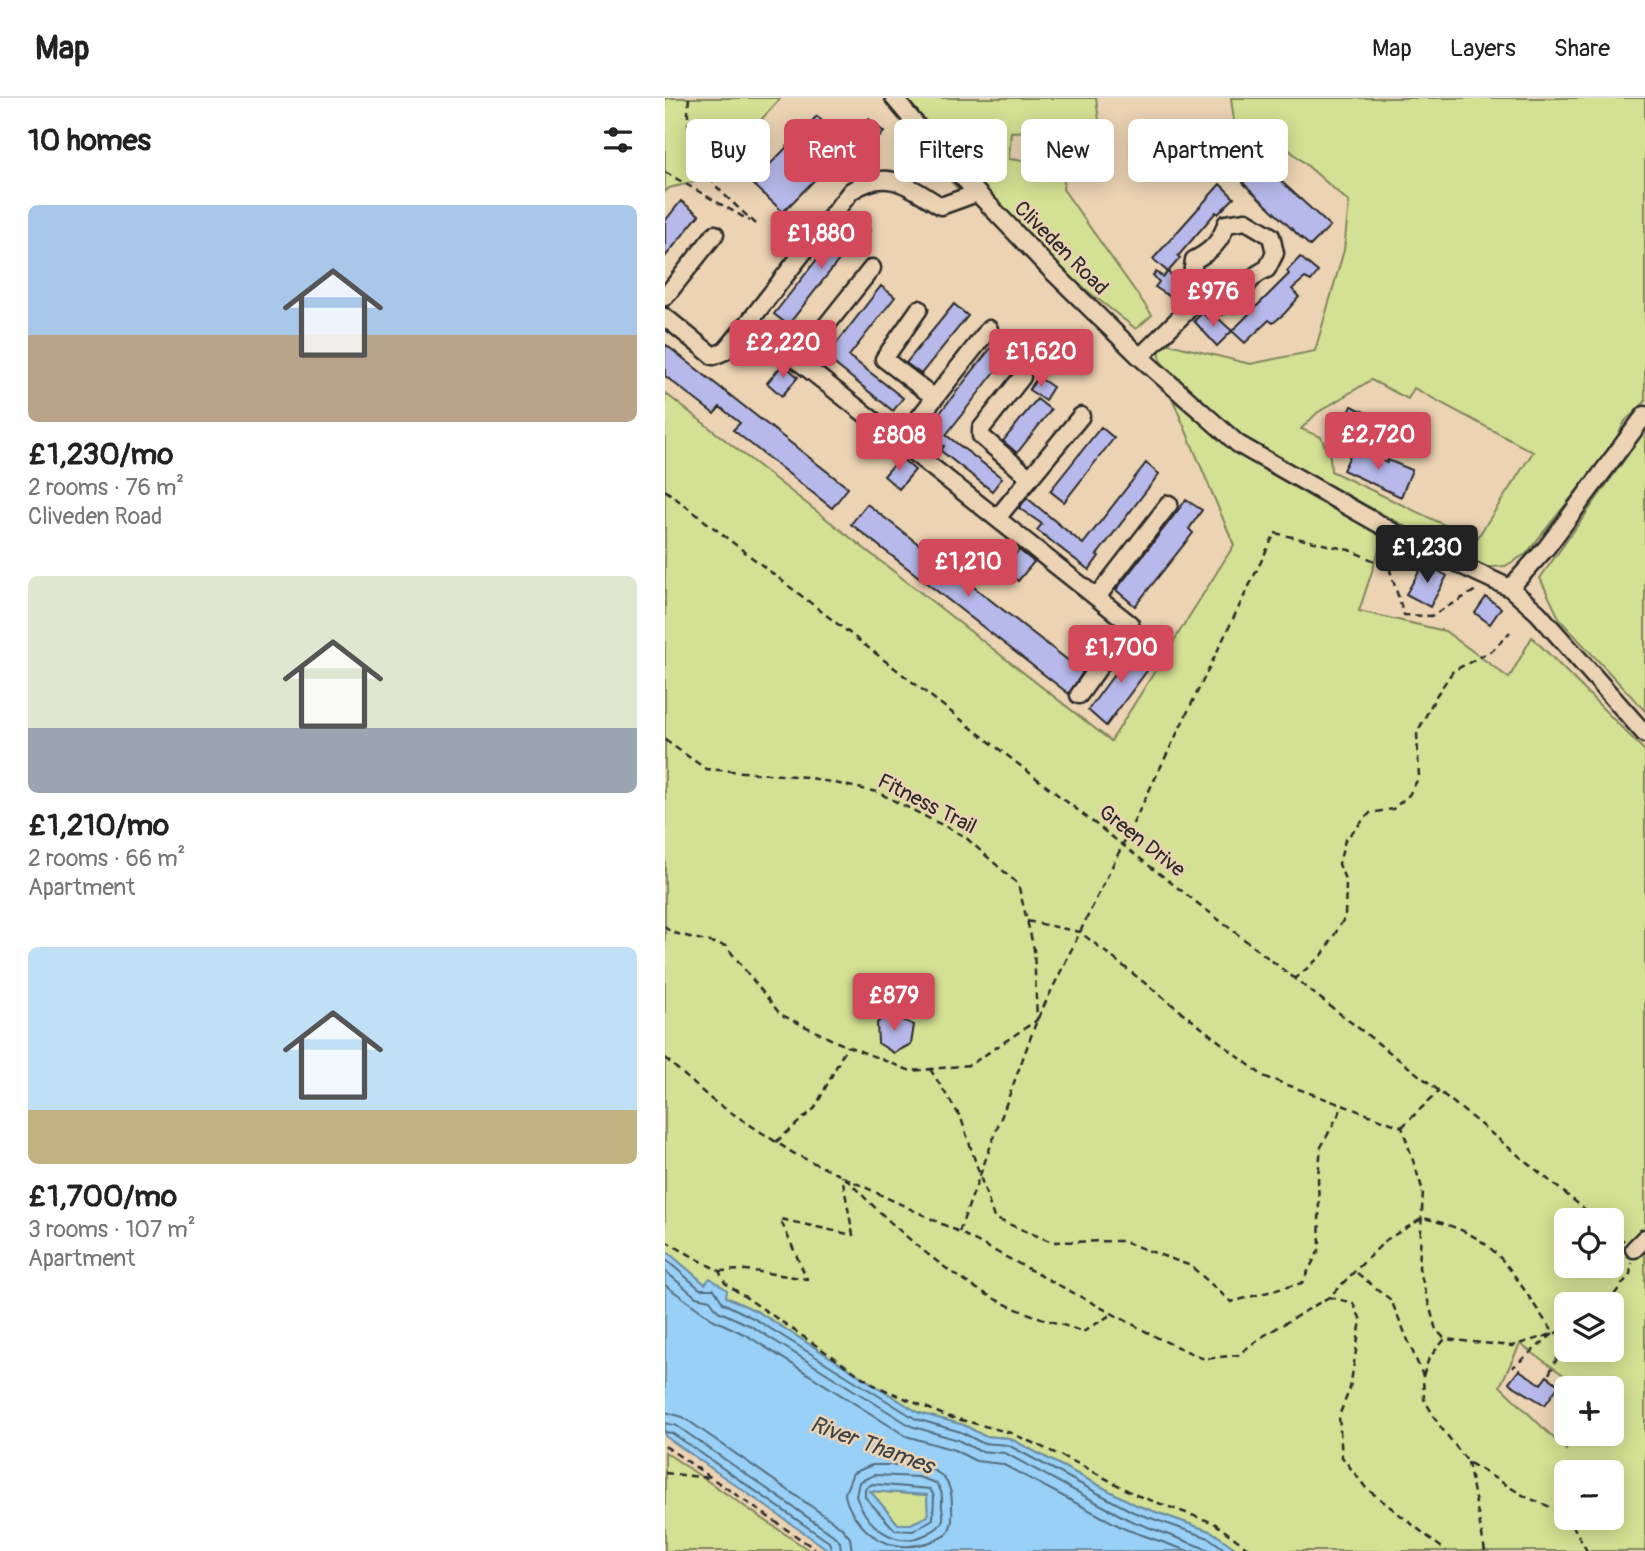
<!DOCTYPE html>
<html lang="en">
<head>
<meta charset="utf-8">
<style>
  :root { --surface:#fff; --page:#f2f2f2; --text:#222; --muted:#767676; --line:#e0e0e0; --accent:#d1495b }
  body { margin:0; font-family:Pangolin,sans-serif; background:var(--page); color:var(--text); height:100vh; display:flex; flex-direction:column; font-size:26px; white-space:nowrap }
  * { box-sizing:border-box; margin:0 }
  p { font-size:23px; color:var(--muted) }
  .icon { flex:none; width:38px; height:38px; fill:none; stroke:currentColor; stroke-width:2; stroke-linecap:round; stroke-linejoin:round }
  .map { position:relative; flex:1; overflow:hidden }
  .details { display:flex; flex-direction:column; background:var(--surface); width:665px }
  .details>* { flex:none }
  .guide { position:absolute; left:21px; top:21px; width:665px; height:63px; display:flex; gap:14px }
  .tools { position:absolute; left:889px; top:1110px; display:grid; gap:14px }
  .tools a { display:grid; place-items:center; width:70px; height:70px; border-radius:10px; background:var(--surface); box-shadow:0 4px 18px #0003; font-size:35px }
  .price { position:absolute; translate:-50% -60px; padding:0 16px; border-radius:7px; background:var(--accent); color:#fff; font-size:23px; line-height:46px; filter:drop-shadow(0 2px 4px #0008) }
  .price::after { content:''; position:absolute; left:50%; top:42px; width:21px; height:16px; margin-left:-10px; background:inherit; clip-path:polygon(0 0,100% 0,50% 100%) }
  .price.selected { background:#222; color:#fff }
  ul { padding:0; list-style:none }
  li { display:grid; align-content:center; gap:14px; height:371px; padding:0 28px }
  li span { display:grid; place-items:center; height:217px; border-radius:10px; color:#555 }
  li>.icon { margin-inline-start:auto }
  span .icon { width:126px; height:126px; fill:#fffc; stroke-width:1 }
  li b { font-size:30px }
  h2 { display:flex; justify-content:space-between; align-items:center; height:84px; padding:0 28px; font-size:30px }
  .pill { padding:0 24px; border-radius:10px; background:var(--surface); box-shadow:0 4px 18px #0003; font-size:24px; line-height:63px }
  .pill.selected { background:var(--accent); color:#fff }
  header { display:flex; align-items:center; gap:42px; box-sizing:border-box; height:98px; padding:0 35px; background:var(--surface); border-bottom:2px solid var(--line) }
  header strong { font-size:33px }
  nav { display:flex; gap:38px; margin-inline-start:auto; font-size:24px }
  main { display:flex; flex:1; min-height:0 }
  .map>svg:first-child { display:block }
  .green { fill:#d4e093; stroke:#80865f; stroke-width:2; fill-rule:evenodd }
  .water { fill:#98d0f7; stroke:#6c8ea5; stroke-width:2; fill-rule:evenodd }
  .lines { fill:none; stroke-linecap:round; stroke-linejoin:round }
  .shore { stroke:#576d7d; stroke-width:2 }
  .building { fill:#b7b9ea; stroke:#2b2b2b; stroke-width:2 }
  .minor-casing { stroke:#2b2b2b; stroke-width:21 }
  .path { stroke:#2b2b2b; stroke-width:2.5; stroke-dasharray:7 5; stroke-linecap:butt }
  .minor { stroke:#ebd3b3; stroke-width:16 }
  .labels { text-anchor:middle; dominant-baseline:central; stroke-width:5; stroke-linejoin:round; paint-order:stroke }
  .street-label { font-size:21px; fill:#2b2b2b; stroke:#ebd3b3 }
  .water-label { font-size:23px; font-style:italic; fill:#3b444a; stroke:#ebd3b3 }
</style>
</head>
<body>
<header>
<strong>Map</strong>
<nav><a>Map</a><a>Layers</a><a>Share</a></nav>
</header>
<main>
<section class="details">
<h2>10 homes<svg class="icon" aria-label="filters" viewBox="0 0 24 24"><path d="M4 7h16M4 17h16"/><circle cx="9" cy="7" r="2"/><circle cx="15" cy="17" r="2"/></svg></h2>
<ul>
<li><span style="background:linear-gradient(#a9c7e8 60%,#b9a48a 0)"><svg class="icon" aria-label="home" viewBox="0 0 24 24"><path d="M3 11l9-7 9 7M6 9v11h12V9"/></svg></span><div><b>£1,230/mo</b><p>2 rooms · 76 m²</p><p>Cliveden Road</p></div></li>
<li><span style="background:linear-gradient(#dfe7d0 70%,#9aa5b1 0)"><svg class="icon" aria-label="home" viewBox="0 0 24 24"><path d="M3 11l9-7 9 7M6 9v11h12V9"/></svg></span><div><b>£1,210/mo</b><p>2 rooms · 66 m²</p><p>Apartment</p></div></li>
<li><span style="background:linear-gradient(#bfe0f5 75%,#c2b280 0)"><svg class="icon" aria-label="home" viewBox="0 0 24 24"><path d="M3 11l9-7 9 7M6 9v11h12V9"/></svg></span><div><b>£1,700/mo</b><p>3 rooms · 107 m²</p><p>Apartment</p></div></li>
</ul>
</section>
<div class="map">
<svg width="980" height="1453" viewBox="0 0 980 1453">
  <rect width="100%" height="100%" fill="#ebd3b3"/>
  <filter id="ink" filterUnits="userSpaceOnUse"><feTurbulence type="fractalNoise" baseFrequency=".0143" numOctaves="2"/><feDisplacementMap in="SourceGraphic" scale="14" xChannelSelector="R" yChannelSelector="G"/><feConvolveMatrix kernelMatrix="1 2 1 2 8 2 1 2 1" color-interpolation-filters="sRGB"/></filter>
  <g filter="url(#ink)">
    <path class="green" d="M0,0h116l-74,81 -38,9 -4,4z
      M223,0h208l4,30 -89,4 -2,27 57,7 -3,23 89,126 -16,14 -178,-140 -28,-30z
      M566,0h414v304l-20,19 -12,24 -87,109 -21,12 -23,2 -236,-128 -85,-78 -2,-13 6,-6 85,21 65,-13 29,-101 5,-48 -78,-68 -36,-5zM706,282l37,19 6,-11 119,64 -57,88 -145,-69 -1,-14 -9,-20 -20,-8 16,-16z
      M0,295l446,348 123,-196 -61,-145 65,54 78,46 68,35 -25,76 86,20 64,47 23,-41 113,114v800h-406l-27,-19 -76,-27 -127,-67 -25,-2 -20,-11 -45,-12 -161,-101 -32,-15 -16,-18 -5,5 -40,-34zM901,1122h46v45h-46zM901,1206h46v45h-46zM855,1246l62,44h30v45h-40l-6,17 -66,-64zM901,1374h46v45h-46z
      M980,333v280l-85,-91 -20,-42z
      M0,1354l145,99h-145z
      M205,1393l57,4 1,21 -17,8h-13z"/>
    <path class="water" d="M0,1152l40,34 5,-6 17,12 -1,7 32,15 161,101 45,12 20,11 25,2 127,67 76,27 27,19h-409l-165,-115zM205,1393l57,4 1,21 -17,8h-13z"/>
    <g class="lines">
      <path class="shore" d="M0,1161l35,30h14l9,14 32,16 161,100 45,13 21,11 26,2 125,67 76,26 18,13
        M0,1173l31,26 14,3 8,11 33,15 160,100 47,14 21,11 26,2 124,67 83,31
        M0,1187l47,34 34,16 160,101 48,14 22,11 26,3 123,65 63,22
        M0,1314l18,5 158,110 9,11 2,13
        M0,1325l12,3 156,109 7,7 1,9
        M0,1334l7,1 157,109 3,9
        M207,1367c35,1 80,-7 80,39 0,13 2,20 -6,31 -29,16 -60,16 -83,-8 -9,-10 -17,-21 -18,-34l8,-20z
        M209,1377l44,2 18,6c6,7 6,11 6,20 -1,5 2,10 1,16 -2,8 -9,11 -16,15 -31,16 -60,-7 -71,-38l3,-14z
        M207,1386l58,5 4,7 -1,23 -20,12 -18,-1 -30,-33v-8z"/>
    </g>
    <path class="building" d="M152,18l31,30 -65,66 -31,-29z
      M204,21l15,13 -16,18 -15,-12z
      M596,65l69,63 -20,20 -67,-63z
      M555,86l14,14 -16,16 -2,-2 -38,44 2,2 -12,14 -15,-13z
      M16,103l18,14 -34,42v-36z
      M188,121l17,11 -14,21 -6,-5 -62,79 -14,-11 55,-70 5,3z
      M635,159l18,15 -7,9 -6,-3 -13,11 7,8 -14,16 -12,10 -4,-3 -24,23 -13,-12 57,-57 -2,-3z
      M491,174l7,5 5,-5 12,12 -4,5 10,8 -10,10 -7,-11 -14,-9 4,-5 -6,-7z
      M216,188l14,11 -46,59 54,42 -10,13 -67,-54z
      M289,206l14,12 -47,58 -15,-11z
      M537,215l11,9 5,-4 14,13 -15,15 -23,-25z
      M332,242l14,11 -65,84 56,43 -10,13 -51,-40 3,-5 -19,-14z
      M0,246l183,144 -16,20 -99,-78 7,-7 -20,-16 -6,7 -49,-38z
      M118,266l15,13 -16,19 -15,-13z
      M373,279l15,10 -8,13 -16,-10z
      M372,301l14,11 -34,43 -14,-12z
      M687,308l18,9 -12,25 -18,-8z
      M436,329l13,11 -50,64 -14,-11z
      M690,348l32,17 1,-3 24,10 -11,27 -58,-27z
      M235,359l15,13 -16,19 -15,-13z
      M481,365l13,11 -62,81 2,1 -10,14 -52,-40 5,-6 -23,-16 8,-10 56,46z
      M521,402l16,10 -13,19 4,4 -58,73 -19,-16z
      M202,406l216,168 -14,22 -218,-170z
      M354,452l15,12 -16,19 -15,-13z
      M759,465l23,13 -17,31 -24,-13z
      M821,499l15,11 -11,16 -15,-11z
      M471,547l19,15 -49,66 -18,-16z
      M223,915l26,12 -3,19 -17,9 -16,-10 -1,-20z
      M854,1272l22,14 6,-8 12,9 -14,20 -36,-22z"/>
    <g class="lines">
      <g class="minor-casing">
        <path id="minor" d="M229,0l50,60 105,110 91,89 98,87 171,97 101,47 28,25 107,121
          M312,95l-36,13c-34,-20 -52,-39 -90,-15l-102,131 381,302 -51,71
          M0,199l50,-63
          M254,211l-35,50 51,39
          M0,219l48,39 12,-5 24,-29
          M475,259l66,-65 -14,-17 2,-15c16,-8 27,-18 32,-36l20,-3 25,15 4,17 -8,16c-15,6 -23,16 -25,33l-21,3 -15,-13
          M133,263l74,-93
          M357,279l-41,52v7l49,42
          M235,344l89,-113
          M332,420l84,-102
          M845,490l37,-41 98,-132
          M432,499l72,-93
          M969,1151l11,-11"/>
      </g>
      <path class="path" d="M24,0c-7,65 24,86 67,126
        M0,74l85,49
        M0,392l763,592 170,138
        M0,642l41,29 100,8 71,15 87,44 54,48 16,65 3,71 -67,45 -59,6 -74,-29 -57,-28 -54,-68 -56,-14 -5,-6
        M362,823l53,11 183,144 139,51 21,64 -4,77 17,62 9,9
        M629,882l29,-26 22,-37 1,-35 -7,-18 6,-24 25,-27 23,-4 16,-14 10,-18 -2,-44 19,-37 17,-25 40,-21 17,-18
        M0,960l47,42 81,53 166,79 203,108 42,19 34,-4 22,-17 69,-41 57,-57 37,-22c81,18 86,55 131,115l-42,35
        M265,971l31,49 33,100 58,24 70,-1 69,25 40,36 71,-19 18,-35 -2,-72 3,-29 22,-41
        M737,1029l37,-36
        M111,1044l39,-34 32,-62
        M180,1080c47,47 96,94 156,124 26,13 55,20 82,30l29,-18
        M947,1133l12,10
        M294,1134l78,-212 238,-487 74,17 40,17 15,48 27,1 47,-27
        M0,1143l54,30 6,12 149,102 72,31 65,17 68,31 57,31 78,28 38,28
        M54,1173l27,-1 61,9 -27,-60 73,16 -11,-59
        M692,1175l34,27 32,76 1,23 15,26 29,37 58,35 27,11 20,18 14,25
        M664,1199l24,6 8,17 -11,68 -11,28 3,41 24,31 80,63
        M942,1206l23,-30 2,-11
        M884,1276l17,-33
        M758,1278l6,-18 16,-19 67,7 54,-16
        M0,1348l153,105
        M803,1364l17,89
        M0,1375l44,5"/>
      <use href="#minor" class="minor"/>
    </g>
  </g>
  <g class="labels">
    <g class="street-label">
      <text transform="translate(396 150) rotate(45)">Cliveden Road</text>
      <text transform="translate(262 706) rotate(27)">Fitness Trail</text>
      <text transform="translate(477 743) rotate(38)">Green Drive</text>
    </g>
    <g class="water-label">
      <text transform="translate(207 1347) rotate(20)">River Thames</text>
    </g>
  </g>
</svg>
<div class="tools">
<a><svg class="icon" aria-label="locate" viewBox="0 0 24 24"><circle cx="12" cy="12" r="6"/><path d="M12 2v4M12 18v4M2 12h4M18 12h4"/></svg></a>
<a><svg class="icon" aria-label="layers" viewBox="0 0 24 24"><path d="M12 4l9 5-9 5-9-5zM3 14l9 5 9-5"/></svg></a>
<a>+</a>
<a>−</a>
</div>
<b class="price" style="left:156px;top:173px">£1,880</b>
<b class="price" style="left:548px;top:231px">£976</b>
<b class="price" style="left:118px;top:282px">£2,220</b>
<b class="price" style="left:376px;top:291px">£1,620</b>
<b class="price" style="left:713px;top:374px">£2,720</b>
<b class="price" style="left:234px;top:375px">£808</b>
<b class="price selected" style="left:762px;top:487px">£1,230</b>
<b class="price" style="left:303px;top:501px">£1,210</b>
<b class="price" style="left:456px;top:587px">£1,700</b>
<b class="price" style="left:229px;top:935px">£879</b>
<div class="guide">
<a class="pill">Buy</a>
<a class="pill selected">Rent</a>
<a class="pill">Filters</a>
<a class="pill">New</a>
<a class="pill">Apartment</a>
</div>
</div>
</main>
</body>
</html>
